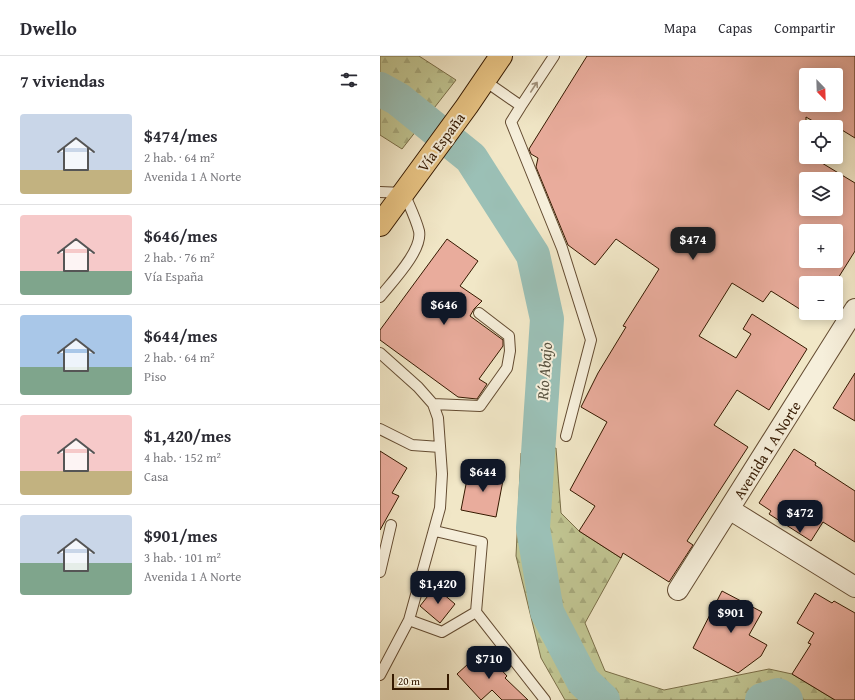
<!DOCTYPE html>
<html lang="es">
<head>
<meta charset="utf-8">
<style>
  :root { --surface:#fff; --page:#f7f7f7; --text:#2b2b33; --muted:#7c7c81; --line:#e1e1e2; --accent:#111827 }
  body { margin:0; font-family:"Gentium Book Plus",serif; background:var(--page); color:var(--text); height:100vh; display:flex; flex-direction:column; font-size:15px; white-space:nowrap }
  * { box-sizing:border-box; margin:0 }
  p { font-size:13px; color:var(--muted) }
  .icon { flex:none; width:22px; height:22px; fill:none; stroke:currentColor; stroke-width:2; stroke-linecap:round; stroke-linejoin:round }
  .map { position:relative; flex:1; overflow:hidden }
  .drawer { display:flex; flex-direction:column; background:var(--surface); width:380px }
  .drawer>* { flex:none }
  .needle { width:26px; rotate:157deg }
  .fabs { position:absolute; left:419px; top:12px; display:grid; gap:8px }
  .fabs a { display:grid; place-items:center; width:44px; height:44px; border-radius:4px; background:var(--surface); box-shadow:0 2px 10px #0003; font-size:20px }
  .scale { position:absolute; left:12px; bottom:10px; width:57px; box-sizing:border-box; padding-left:4px; border:2px solid #351900; border-top:0; font-size:11px; line-height:14px; white-space:nowrap; color:#351900; -webkit-text-stroke:3px #f6efdb; paint-order:stroke }
  .price { position:absolute; translate:-50% -34px; padding:0 9px; border-radius:8px; background:var(--accent); color:#fff; font-size:13px; line-height:26px; filter:drop-shadow(0 1px 2px #0008) }
  .price::after { content:''; position:absolute; left:50%; top:24px; width:12px; height:9px; margin-left:-6px; background:inherit; clip-path:polygon(0 0,100% 0,50% 100%) }
  .price.selected { background:#222; color:#fff }
  ul { padding:0; list-style:none }
  li { display:flex; align-items:center; gap:12px; height:100px; padding:0 20px }
  li+li { border-top:1px solid var(--line) }
  li span { display:grid; place-items:center; flex:none; width:112px; height:80px; border-radius:4px; color:#555 }
  li>.icon { margin-inline-start:auto }
  span .icon { width:48px; height:48px; fill:#fffc; stroke-width:1 }
  li b { font-size:17px }
  h2 { display:flex; justify-content:space-between; align-items:center; height:48px; padding:0 20px; font-size:17px }
  header { display:flex; align-items:center; gap:24px; box-sizing:border-box; height:56px; padding:0 20px; background:var(--surface); border-bottom:1px solid var(--line) }
  header strong { font-size:19px }
  nav { display:flex; gap:22px; margin-inline-start:auto; font-size:14px }
  main { display:flex; flex:1; min-height:0 }
  .map>svg:first-child { display:block }
  .forest { fill:url(#forest-firs); stroke:#7a6e48 }
  .lines { fill:none; stroke-linecap:round; stroke-linejoin:round }
  .river { stroke:#9bc0b6; stroke-width:34 }
  .building { fill:#e9ac9c; stroke:#351900; fill-rule:evenodd }
  .service-casing { stroke:#644c32; stroke-width:12 }
  .minor-casing { stroke:#644c32; stroke-width:22 }
  .primary-casing { stroke:#351900; stroke-width:24 }
  .service { stroke:#f6efdb; stroke-width:10 }
  .minor { stroke:#f6efdb; stroke-width:20 }
  .primary { stroke:#e8c484; stroke-width:22 }
  .oneway { stroke:#9f8f78 }
  .labels { text-anchor:middle; dominant-baseline:central; stroke-width:4; stroke-linejoin:round; paint-order:stroke }
  .street-label { font-size:15px; fill:#351900; stroke:#f6efdb }
  .water-label { font-size:16px; font-style:italic; fill:#595340; stroke:#f6efdb }
</style>
</head>
<body>
<header>
<strong>Dwello</strong>
<nav><a>Mapa</a><a>Capas</a><a>Compartir</a></nav>
</header>
<main>
<section class="drawer">
<h2>7 viviendas<svg class="icon" aria-label="filters" viewBox="0 0 24 24"><path d="M4 7h16M4 17h16"/><circle cx="9" cy="7" r="2"/><circle cx="15" cy="17" r="2"/></svg></h2>
<ul>
<li><span style="background:linear-gradient(#c9d6e8 70%,#c2b280 0)"><svg class="icon" aria-label="home" viewBox="0 0 24 24"><path d="M3 11l9-7 9 7M6 9v11h12V9"/></svg></span><div><b>$474/mes</b><p>2 hab. · 64 m²</p><p>Avenida 1 A Norte</p></div></li>
<li><span style="background:linear-gradient(#f6c9c9 70%,#7fa58c 0)"><svg class="icon" aria-label="home" viewBox="0 0 24 24"><path d="M3 11l9-7 9 7M6 9v11h12V9"/></svg></span><div><b>$646/mes</b><p>2 hab. · 76 m²</p><p>Vía España</p></div></li>
<li><span style="background:linear-gradient(#a9c7e8 65%,#7fa58c 0)"><svg class="icon" aria-label="home" viewBox="0 0 24 24"><path d="M3 11l9-7 9 7M6 9v11h12V9"/></svg></span><div><b>$644/mes</b><p>2 hab. · 64 m²</p><p>Piso</p></div></li>
<li><span style="background:linear-gradient(#f6c9c9 70%,#c2b280 0)"><svg class="icon" aria-label="home" viewBox="0 0 24 24"><path d="M3 11l9-7 9 7M6 9v11h12V9"/></svg></span><div><b>$1,420/mes</b><p>4 hab. · 152 m²</p><p>Casa</p></div></li>
<li><span style="background:linear-gradient(#c9d6e8 60%,#7fa58c 0)"><svg class="icon" aria-label="home" viewBox="0 0 24 24"><path d="M3 11l9-7 9 7M6 9v11h12V9"/></svg></span><div><b>$901/mes</b><p>3 hab. · 101 m²</p><p>Avenida 1 A Norte</p></div></li>
</ul>
</section>
<div class="map">
<svg width="475" height="644" viewBox="0 0 475 644">
  <defs>
    <pattern id="forest-firs" width="22" height="20" patternUnits="userSpaceOnUse"><rect width="22" height="20" fill="#c0c491"/><path d="M5 1l3.5 6h-7zM16 11l3.5 6h-7z" fill="#a6a87b"/></pattern>
  </defs>
  <rect width="100%" height="100%" fill="#f1e7c7"/>
  <filter id="stains"><feTurbulence type="fractalNoise" baseFrequency=".005" numOctaves="4"/><feColorMatrix values="0 0 0 0 .2 0 0 0 0 .09 0 0 0 0 .02 0 0 0 .5 -.17"/></filter>
  <radialGradient id="worn" r=".72"><stop offset=".6" stop-color="#630" stop-opacity="0"/><stop offset="1" stop-color="#630" stop-opacity=".3"/></radialGradient>
  <path class="forest" d="M0,0h39l37,24 -54,69 -22,-14z
    M176,392l5,65 18,18 42,27 -36,65 20,48 59,19 105,-21 23,5 43,26h-270l-24,-42 -25,-102 5,-103z"/>
  <g class="lines">
    <path class="river" d="M0,33l18,10 73,59 62,97 14,64 -14,209 14,84 36,69 20,19
      M382,644l16,-5 8,5"/>
  </g>
  <path class="building" d="M207,0h268v82l-18,-11h-14l-17,-10v40h6l43,26v68l-20,32h-29v30l-35,-22 -8,11 -31,-19 -33,53 37,22 15,-24 -8,-5 9,-15 55,35 -38,61 -32,-20 -23,35 34,22 -61,94 6,4 -24,37 -46,-29 -2,5 -42,-27 16,-25 -25,-16 37,-68 -26,-15 17,-34 28,-46 -3,-1 36,-57 -43,-30 -21,26 -27,-20 -32,-78 2,-9 -7,-4 -2,-5zM426,19h30v30h-30zM426,123h30v30h-30zM426,175h30v30h-30z
    M67,183l31,22 -18,25 22,15 -8,8 -4,7 33,24v6l-24,33 8,5 -10,15 -19,-2 -78,-57v-10z
    M475,317v48l-22,-13z
    M414,393l22,14 -1,2 40,26v51l-32,-20 -12,19 -42,-27 2,-3 -12,-8z
    M0,395l27,17 -15,25 7,3 -19,34z
    M89,413l35,6 -8,42 -35,-7z
    M55,531l20,17 -15,19 -20,-17z
    M342,535l40,21 -13,23 18,10 -6,11 -23,17 -45,-25z
    M435,537l17,10 2,-2 21,12v87h-20l-43,-26 19,-30 -3,-1 6,-10 -17,-10z
    M99,598l12,13 4,-4 12,13 -2,2 23,22h-26l-10,-10 -11,10 -24,-26z"/>
  <g class="lines">
    <g class="service-casing">
      <path id="service" d="M105,25l36,25 33,-50
        M141,50l-10,16 51,126 29,92 -25,96
        M0,136l24,1c5,12 12,26 15,38 4,19 -27,51 -39,66
        M0,297l38,34 15,17 5,14 4,56 -2,34 -31,112 -29,55
        M53,348l47,2 27,-38 3,-17 -1,-15 -30,-23
        M0,373l32,16 28,2
        M55,475l47,11 -6,70 69,88
        M0,516l11,-47
        M29,564l33,12 34,-20"/>
    </g>
    <g class="minor-casing">
      <path id="minor" d="M349,453l126,78
        M298,534l177,-281"/>
    </g>
    <g class="primary-casing">
      <path id="primary" d="M0,169l87,-119 34,-50"/>
    </g>
    <use href="#service" class="service"/>
    <use href="#minor" class="minor"/>
    <use href="#primary" class="primary"/>
  </g>
  <defs><path id="oneway-shaft" d="M-6 0H5M1.5-3L5.5 0L1.5 3" fill="none" stroke-width="1.6" stroke-linecap="round" stroke-linejoin="round"/></defs>
  <use class="oneway" href="#oneway-shaft" transform="translate(154 31) rotate(-57)"/>
  <g class="labels">
    <g class="street-label">
      <text transform="translate(61 86) rotate(-54)">Vía España</text>
      <text transform="translate(387 394) rotate(-58)">Avenida 1 A Norte</text>
    </g>
    <g class="water-label">
      <text transform="translate(164 315) rotate(-86)">Río Abajo</text>
    </g>
  </g>
  <rect width="100%" height="100%" filter="url(#stains)"/>
  <rect width="100%" height="100%" fill="url(#worn)"/>
</svg>
<div class="fabs">
<a><svg class="needle" viewBox="-14 -14 28 28"><path d="M0-13l5 13h-10z" fill="#e53935"/><path d="M0 13l5-13h-10z" fill="#7c7c81"/></svg></a>
<a><svg class="icon" aria-label="locate" viewBox="0 0 24 24"><circle cx="12" cy="12" r="6"/><path d="M12 2v4M12 18v4M2 12h4M18 12h4"/></svg></a>
<a><svg class="icon" aria-label="layers" viewBox="0 0 24 24"><path d="M12 4l9 5-9 5-9-5zM3 14l9 5 9-5"/></svg></a>
<a>+</a>
<a>−</a>
</div>
<div class="scale">20 m</div>
<b class="price selected" style="left:313px;top:205px">$474</b>
<b class="price" style="left:64px;top:270px">$646</b>
<b class="price" style="left:103px;top:437px">$644</b>
<b class="price" style="left:420px;top:478px">$472</b>
<b class="price" style="left:58px;top:549px">$1,420</b>
<b class="price" style="left:351px;top:578px">$901</b>
<b class="price" style="left:109px;top:624px">$710</b>
</div>
</main>
</body>
</html>
